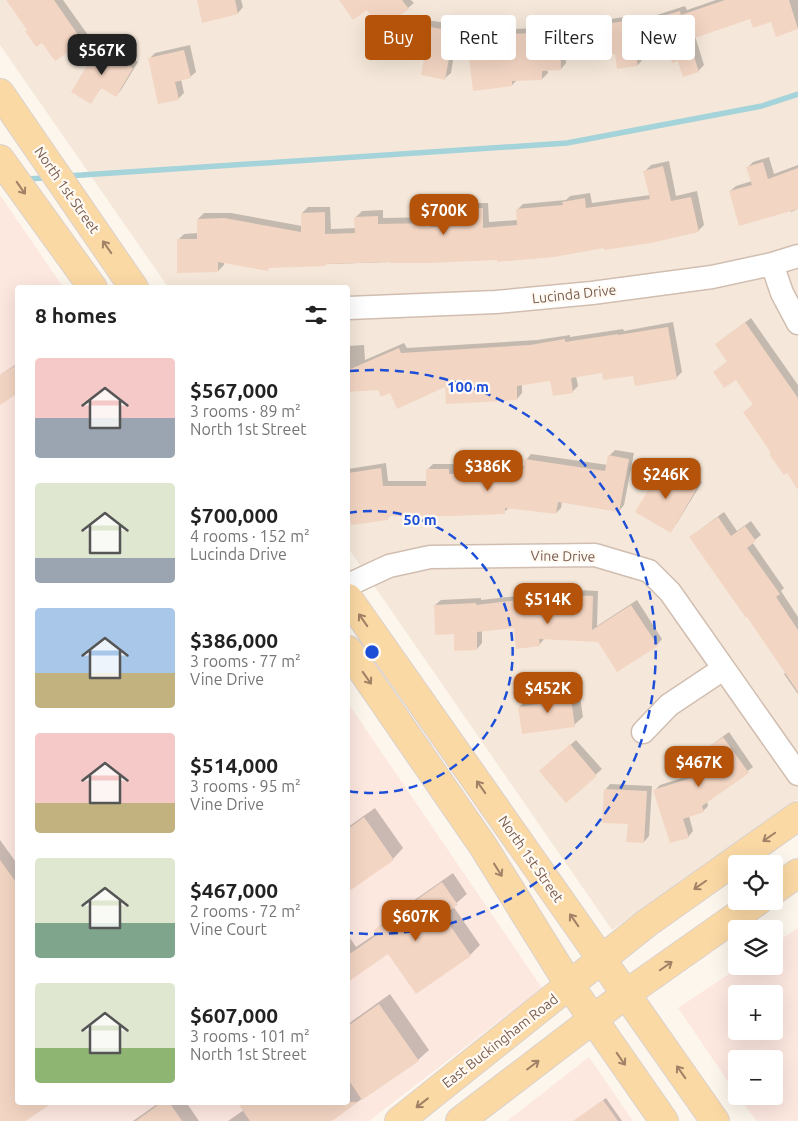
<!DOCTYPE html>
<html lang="en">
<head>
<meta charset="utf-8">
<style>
  :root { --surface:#fff; --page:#f2f2f2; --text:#222; --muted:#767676; --accent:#b45309 }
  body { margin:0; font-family:Ubuntu,sans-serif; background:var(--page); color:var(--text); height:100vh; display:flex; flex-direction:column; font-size:19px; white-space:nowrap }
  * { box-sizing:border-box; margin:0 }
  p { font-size:16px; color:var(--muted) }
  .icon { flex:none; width:28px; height:28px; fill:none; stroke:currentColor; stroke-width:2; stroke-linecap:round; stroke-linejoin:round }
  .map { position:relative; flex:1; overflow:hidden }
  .sheet { position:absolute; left:15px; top:285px; width:335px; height:820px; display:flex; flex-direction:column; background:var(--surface); border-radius:5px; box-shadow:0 5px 20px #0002 }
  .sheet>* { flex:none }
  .top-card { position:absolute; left:365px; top:15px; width:358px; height:45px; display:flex; gap:10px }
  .fabs { position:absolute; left:728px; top:855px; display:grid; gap:10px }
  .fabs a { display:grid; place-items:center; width:55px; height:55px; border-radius:5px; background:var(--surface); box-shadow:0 5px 20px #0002; font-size:25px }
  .price { position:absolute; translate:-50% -42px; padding:0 11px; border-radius:10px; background:var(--accent); color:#fff; font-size:16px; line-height:32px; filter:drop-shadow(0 1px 2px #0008) }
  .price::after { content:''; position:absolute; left:50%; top:30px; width:15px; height:11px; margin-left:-8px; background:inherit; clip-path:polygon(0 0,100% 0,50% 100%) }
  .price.selected { background:#222; color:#fff }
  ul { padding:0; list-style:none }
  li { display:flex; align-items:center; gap:15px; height:125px; padding:0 20px }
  li span { display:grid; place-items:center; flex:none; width:140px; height:100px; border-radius:5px; color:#555 }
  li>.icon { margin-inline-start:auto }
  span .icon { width:60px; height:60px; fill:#fffc; stroke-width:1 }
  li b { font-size:21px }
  h2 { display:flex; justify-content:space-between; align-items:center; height:60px; padding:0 20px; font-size:21px }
  .pill { padding:0 18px; border-radius:5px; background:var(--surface); box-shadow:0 5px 20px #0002; font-size:18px; line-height:45px }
  .pill.selected { background:var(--accent); color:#fff }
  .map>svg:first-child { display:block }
  .residential { fill:#f5e8da }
  .commercial { fill:#fde8e0; fill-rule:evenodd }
  .shadow { fill:#0003 }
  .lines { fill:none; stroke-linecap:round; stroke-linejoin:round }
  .stream { stroke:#a5d3da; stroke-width:5.5 }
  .building { fill:#f3d5c3 }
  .minor-casing { stroke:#d1beb0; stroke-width:25 }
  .major-casing { stroke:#dad1cd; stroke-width:30 }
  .minor { stroke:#fff; stroke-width:22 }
  .major { stroke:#fbd9a5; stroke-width:28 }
  .oneway { stroke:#a18267 }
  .ring { fill:none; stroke:#1d4ed8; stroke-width:2.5; stroke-dasharray:9 6 }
  .labels { text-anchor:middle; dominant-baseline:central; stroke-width:4.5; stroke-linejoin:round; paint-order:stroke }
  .street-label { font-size:14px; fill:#7a5c4d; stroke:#fffaf3 }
  .centre { fill:#1d4ed8; stroke:#fffaf3; stroke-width:2.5 }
  .ring-label { font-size:15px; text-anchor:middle; font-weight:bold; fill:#1d4ed8; stroke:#fffaf3; stroke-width:4.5; stroke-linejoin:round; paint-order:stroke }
</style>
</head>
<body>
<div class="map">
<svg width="798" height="1121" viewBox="0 0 798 1121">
  <rect width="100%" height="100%" fill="#fdf6ec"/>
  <path class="residential" d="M0,0h798v799l-186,131 -264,-382v-260l-180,-1 -168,-242z"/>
  <path class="commercial" d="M0,195l63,92 -45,1v814h330v-399l194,285 -173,133h-369z
    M798,928v193h-42l-17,-25h35v-37h-38v34l-58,-85 63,-42h33v-22zM736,994h38v37h-38z
    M589,1057l44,64h-126z"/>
  <path class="shadow" d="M7,0h56l25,35 -6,6h-39l-15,-11z
    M197,0h44l2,7 -5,6z
    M346,0h65l3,3 -6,5 -40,1z
    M716,0h82v28l-21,7 -5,-15 -21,-2 -56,18 9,29 -6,6 -31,-28 -25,8 1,8 -5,6 -22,-13 -23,-25 5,-6 39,-6 1,6 47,-15 2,4z
    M420,19l39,6 -8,48 -6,5 -20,-21 -11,-33z
    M565,27l1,36 -5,6h-14l1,4 -6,6 -25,1 -5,5 -44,-46 6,-5 39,-5z
    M103,45h5l30,17 -17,28 -5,6 -14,-9 -11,15 6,-52z
    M190,45l6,27 -6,5 -9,2 3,14 -6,6 -28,-41 5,-5z
    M769,157l5,17 24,-9v44l-7,3 -1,-2 -60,-19 6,-5 16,-5 -4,-14 5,-5z
    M669,161l7,35 21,-5 7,34 -6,6 -93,15 -215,16 -119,4 -4,4 -43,-8v3l-6,6 -40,-31 6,-6 14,-1v-14l6,-6h27l71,13v-13l6,-6h22l1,22 25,-1v-11l6,-6 21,-1v8l53,-1v4h28v-12l6,-6h18l1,19 29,-2 -1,-10 6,-6 43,-4 4,-4 20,-3 2,10 58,-8 -5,-24 6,-6z
    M751,318l47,67v102l-54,-75 10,-8 -18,-26 -22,-6 14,-11 -12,-17z
    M673,322l9,50 -6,6 -73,-6 -27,4 2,10 -6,6 -21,-13 -29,5v9l-5,6 -71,-13 -56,5 -11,-3 -31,3v-45l16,-1 1,15 39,-17 3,5 130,-8 33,-5v2l53,-8 1,2z
    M18,363v29l-18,12v-29z
    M615,450l19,3 -10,52 -5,6 -57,-10 -1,7 -5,5 -46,-6 -6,5 -113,3 -4,3 -35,6 -4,-32v-23l38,-6 2,18h39v-11l6,-6h21v5l71,-3 1,-6 5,-6 77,11 1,-9z
    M668,463l34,19 -25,41 -5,6 -9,-61z
    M724,512l13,19 14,-10 10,14 -9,7 32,46 -3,3 17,26v77l-14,-20 2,-2 -38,-57 -58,-78z
    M560,589l38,2 -1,35 40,-26 25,39 -5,6 -112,-7 -6,7 -24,-19 -33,4v13l-5,6 -22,-16 -20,-28 6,-5 40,-2v2l78,-9z
    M578,683l5,34 -9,8 -55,-18 9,-8 10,-2 8,-9z
    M729,732l24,35 -46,34 1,5 -5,5 -14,5 4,15 -5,6 -33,-47 5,-5 47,-15 -4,-19z
    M576,740l26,29 -36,32 -20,-35z
    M610,784l42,2 -3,50 -5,6 -39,-52z
    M375,808l28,40 -10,11 -45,31v-63z
    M0,840l18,25v237l6,19h-21l-3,-5z
    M453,873l14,21 -14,12 27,39 -10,10 -82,-3 -40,28v-45l8,12 21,-14 -2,-3 11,-10z
    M390,994l39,56 -11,10 -88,61h-102l16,-11 104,-8v-78z
    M606,1098l16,23h-48z
    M160,1102h26l13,19h-66z"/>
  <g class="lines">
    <path class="stream" d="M67,176l500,-33 195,-37 36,-12
      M24,179l23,-1"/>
  </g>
  <path class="building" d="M6,0h48l29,42 -28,19 -13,-18 -6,4 -11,-16 2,-1z
    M197,0h38l3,14 -36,9z
    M339,0h63l7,9 -28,20 -14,-19 -14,10z
    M725,0h64l9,29 -22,8 -5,-15 -18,6 -3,-9 -61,21 10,32 -16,5 -5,-16 -6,2 -6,-18 -30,9 2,12 -21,3 -2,-15 -20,3 -4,-31 41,-6v5l48,-14 1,4z
    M413,24l41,7 -9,49 -24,-5 3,-17 -17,-3z
    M560,32l1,38 -19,1v9l-30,1v5l-39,5 -6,-52 40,-5z
    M98,47l35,21 -17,29 -15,-9 -10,16 -20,-12z
    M184,50l7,28 -16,4 4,18 -21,4 -10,-46z
    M763,162l5,17 30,-11v41l-59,17 -10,-35 23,-6 -6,-18z
    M663,166l8,35 20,-4 8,35 -48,11 -47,7v-2l-50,9 -57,5v-2l-66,3h-42v-1l-63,2v2l-57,2 -1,3 -50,-9v10l-41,1v-34h20v-20l27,-1 77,14v-19l24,-1v22l30,-1 -1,-16 24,-1v8l53,-1v4l32,-1v-18h20v20l34,-3 -1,-16 47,-4 -1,-3 23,-4 1,10 64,-9 -7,-28z
    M745,322l53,76v92l-11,-17 -3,2 -15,-21 2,-1 -28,-41 10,-7 -17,-25 -12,8 -11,-16 14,-10 -12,-18z
    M668,327l9,52 -42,7 -2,-10 -30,4 -1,-7 -31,5 2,15 -20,3 -3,-15 -33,5v14l-71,4 -1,-17 -48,22 -7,-16 -9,4 -3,-7 -30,2v-22l51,-22 2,5 129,-8 35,-6v3l53,-8v1z
    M18,364v29l-18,12v-30z
    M608,455l21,4 -10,53 -61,-10 -2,12 -51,-6v6l-52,2h-65v4l-37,5 -3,-26v-26l33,-5 2,18h43v-17h23v5l74,-4 2,-11 80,12z
    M662,467l35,21 -26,45 -36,-21z
    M718,517l13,19 14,-10 11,15 -9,7 33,46 -4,3 22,33v62l-51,-75 -1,1 -57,-81z
    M553,594l40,2 -1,34 39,-25 27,41 -41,26 -19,-30 -59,-3 1,7 -24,3 -2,-21 -37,4v18l-23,1v-17l-19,1 -1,-30 42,-2v2l77,-9z
    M570,691l5,36 -53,7 -4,-27 20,-3 -1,-8z
    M723,737l26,36 -47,33 2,6 -21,7 6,19 -19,5 -17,-53 54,-17 -12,-17z
    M570,744l27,32 -31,27 -27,-32z
    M604,789l43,2 -3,52 -18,-1 2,-18 -26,-1z
    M364,817l30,43 -46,32v-63z
    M0,860l18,25v217h35l-27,19h-26z
    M442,882l16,23 -15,10 28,41 -55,38 -28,-40 -40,28v-27l29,-20 -3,-5z
    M379,1004l40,57 -57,39 -14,-21v-53z
    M603,1100l15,21h-45z
    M162,1102h7l13,19h-46z
    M237,1102h121l-26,19h-82z"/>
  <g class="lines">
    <g class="minor-casing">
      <path id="minor" d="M772,264l10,29 16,30
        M348,308l148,-6 96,-9 120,-16 60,-13 26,-8
        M348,585l41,-19 41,-9 165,-2 54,16 21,21 128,182
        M643,732l26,-27 54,-36"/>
    </g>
    <g class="major-casing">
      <path id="major" d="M0,93l134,195
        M0,159l93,129
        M348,598l367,523
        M348,650l135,196 87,140 94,135
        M774,890l24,-17
        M399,1121l248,-198 151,-107
        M460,1121l166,-127 132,-93"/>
    </g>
    <use href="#minor" class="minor"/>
    <use href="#major" class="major"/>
  </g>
  <defs><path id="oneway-shaft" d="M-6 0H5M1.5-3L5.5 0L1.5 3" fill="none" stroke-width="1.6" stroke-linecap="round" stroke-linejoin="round" transform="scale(1.25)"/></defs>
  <g class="oneway">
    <use href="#oneway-shaft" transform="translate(21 188) rotate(55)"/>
    <use href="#oneway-shaft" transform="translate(107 247) rotate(-125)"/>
    <use href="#oneway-shaft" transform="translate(363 620) rotate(-125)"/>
    <use href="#oneway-shaft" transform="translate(367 678) rotate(55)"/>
    <use href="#oneway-shaft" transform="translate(481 787) rotate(-125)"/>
    <use href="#oneway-shaft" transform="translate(769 837) rotate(145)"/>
    <use href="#oneway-shaft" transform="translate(498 870) rotate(58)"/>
    <use href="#oneway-shaft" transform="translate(700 885) rotate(145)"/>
    <use href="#oneway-shaft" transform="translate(574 920) rotate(-125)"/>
    <use href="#oneway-shaft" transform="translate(666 966) rotate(-35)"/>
    <use href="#oneway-shaft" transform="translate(621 1059) rotate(55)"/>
    <use href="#oneway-shaft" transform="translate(533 1065) rotate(-37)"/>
    <use href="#oneway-shaft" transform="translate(681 1072) rotate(-125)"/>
    <use href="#oneway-shaft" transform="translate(422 1103) rotate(142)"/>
  </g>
  <g class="ring">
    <path d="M348 513A141 141 0 1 1 348 791"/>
    <path d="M350 371A282 282 0 1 1 350 933"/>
  </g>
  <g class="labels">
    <g class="street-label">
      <text transform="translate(67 190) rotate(55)">North 1st Street</text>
      <text transform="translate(574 294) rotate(-6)">Lucinda Drive</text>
      <text transform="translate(563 556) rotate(1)">Vine Drive</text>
      <text transform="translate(531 859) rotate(55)">North 1st Street</text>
      <text transform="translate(500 1041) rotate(-38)">East Buckingham Road</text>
    </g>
  </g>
  <circle cx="372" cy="652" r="8" class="centre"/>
  <g class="ring-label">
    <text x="468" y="392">100 m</text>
    <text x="420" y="525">50 m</text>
  </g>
</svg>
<div class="fabs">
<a><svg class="icon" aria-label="locate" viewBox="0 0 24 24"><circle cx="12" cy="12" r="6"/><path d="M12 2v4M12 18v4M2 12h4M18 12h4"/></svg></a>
<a><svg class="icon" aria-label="layers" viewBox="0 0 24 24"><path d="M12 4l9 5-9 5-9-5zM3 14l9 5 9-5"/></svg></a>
<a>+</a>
<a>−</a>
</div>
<b class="price selected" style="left:102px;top:76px">$567K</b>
<b class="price" style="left:444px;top:236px">$700K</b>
<b class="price" style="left:488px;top:492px">$386K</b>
<b class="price" style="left:666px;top:500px">$246K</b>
<b class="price" style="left:548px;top:625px">$514K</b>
<b class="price" style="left:548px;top:714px">$452K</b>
<b class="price" style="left:699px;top:788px">$467K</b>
<b class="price" style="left:416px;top:942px">$607K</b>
<div class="top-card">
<a class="pill selected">Buy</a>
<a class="pill">Rent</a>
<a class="pill">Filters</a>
<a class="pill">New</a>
</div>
<section class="sheet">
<h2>8 homes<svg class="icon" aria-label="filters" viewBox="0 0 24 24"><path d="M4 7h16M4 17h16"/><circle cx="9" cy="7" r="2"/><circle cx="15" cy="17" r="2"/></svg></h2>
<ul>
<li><span style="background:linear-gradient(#f6c9c9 60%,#9aa5b1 0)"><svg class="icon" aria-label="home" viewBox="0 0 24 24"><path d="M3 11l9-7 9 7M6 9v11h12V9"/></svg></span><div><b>$567,000</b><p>3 rooms · 89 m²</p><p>North 1st Street</p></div></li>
<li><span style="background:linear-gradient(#dfe7d0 75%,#9aa5b1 0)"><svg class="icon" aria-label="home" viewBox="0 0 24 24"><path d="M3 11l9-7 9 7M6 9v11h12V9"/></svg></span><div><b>$700,000</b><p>4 rooms · 152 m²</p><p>Lucinda Drive</p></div></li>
<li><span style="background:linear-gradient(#a9c7e8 65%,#c2b280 0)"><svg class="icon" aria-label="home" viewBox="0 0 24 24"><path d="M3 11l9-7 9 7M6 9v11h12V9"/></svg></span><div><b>$386,000</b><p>3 rooms · 77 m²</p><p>Vine Drive</p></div></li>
<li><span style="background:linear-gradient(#f6c9c9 70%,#c2b280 0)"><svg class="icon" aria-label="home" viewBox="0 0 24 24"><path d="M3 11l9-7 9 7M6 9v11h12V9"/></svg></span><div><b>$514,000</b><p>3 rooms · 95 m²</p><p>Vine Drive</p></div></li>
<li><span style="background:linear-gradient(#dfe7d0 65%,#7fa58c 0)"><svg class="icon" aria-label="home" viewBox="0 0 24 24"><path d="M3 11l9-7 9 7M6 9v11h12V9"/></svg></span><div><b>$467,000</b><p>2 rooms · 72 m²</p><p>Vine Court</p></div></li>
<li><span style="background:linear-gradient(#dfe7d0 65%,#8fb573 0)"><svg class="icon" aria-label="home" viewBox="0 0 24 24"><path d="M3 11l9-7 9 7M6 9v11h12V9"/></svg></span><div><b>$607,000</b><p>3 rooms · 101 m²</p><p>North 1st Street</p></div></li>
</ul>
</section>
</div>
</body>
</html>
